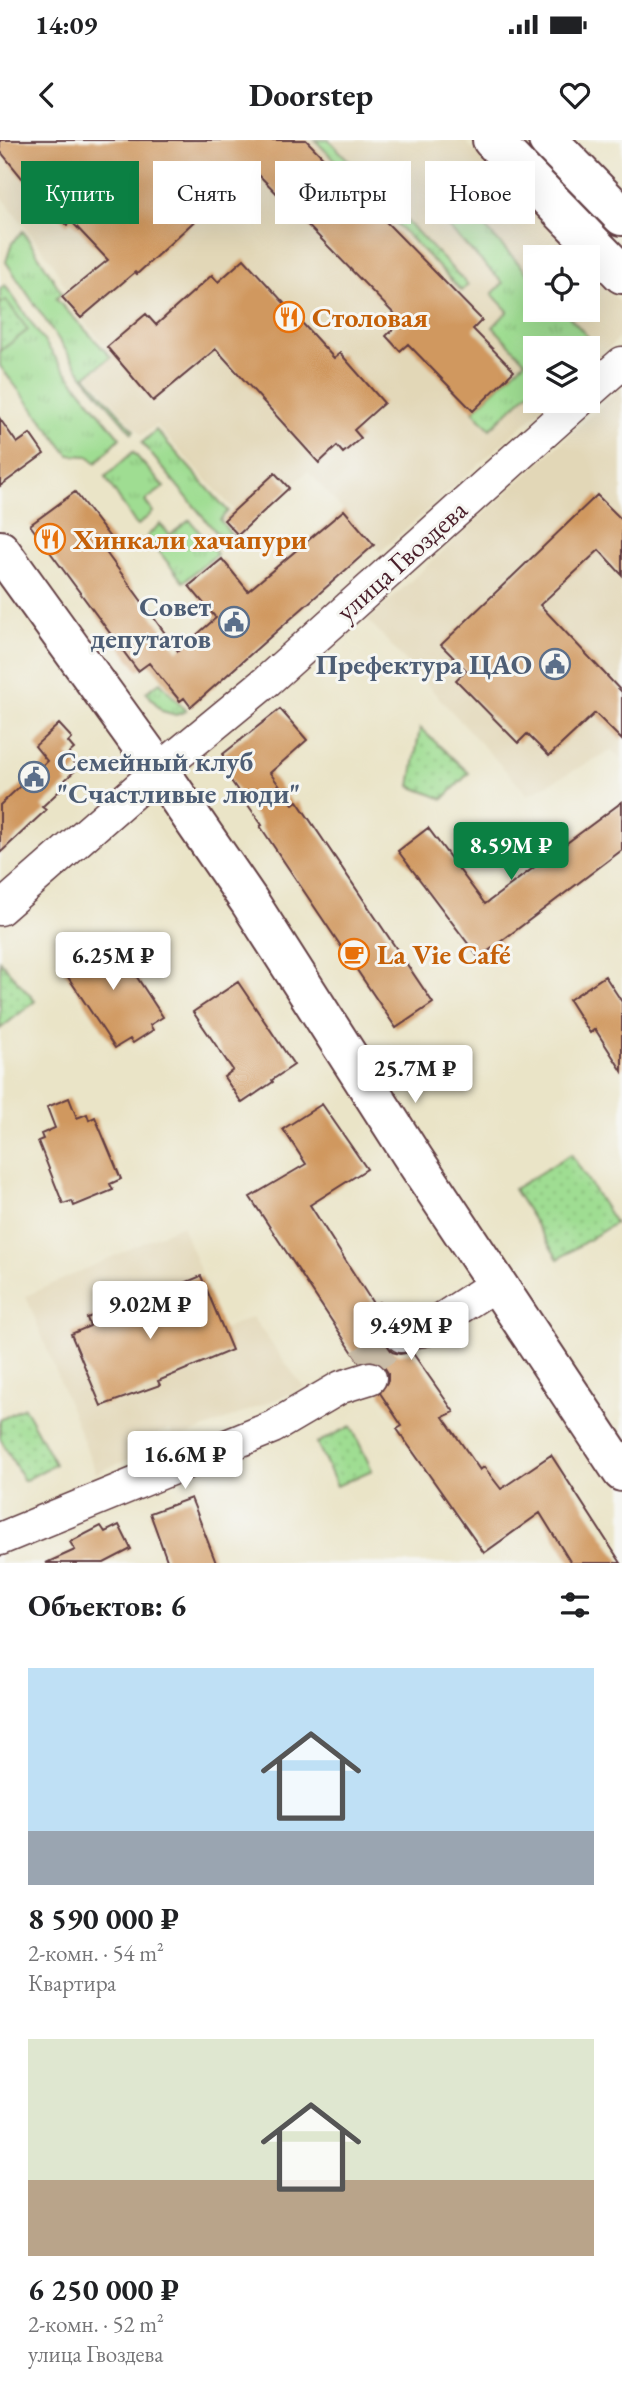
<!DOCTYPE html>
<html lang="ru">
<head>
<meta charset="utf-8">
<style>
  :root { --surface:#fff; --page:#f2f2f2; --text:#202124; --muted:#757577; --accent:#0b8043 }
  body { margin:0; font-family:"EB Garamond",serif; background:var(--page); color:var(--text); height:100vh; display:flex; flex-direction:column; font-size:26px; white-space:nowrap }
  * { box-sizing:border-box; margin:0 }
  p { font-size:23px; color:var(--muted) }
  .icon { flex:none; width:38px; height:38px; fill:none; stroke:currentColor; stroke-width:2; stroke-linecap:round; stroke-linejoin:round }
  .map { position:relative; height:1423px; overflow:hidden }
  .drawer { display:flex; flex-direction:column; background:var(--surface); flex:1 }
  .drawer>* { flex:none }
  .banner { position:absolute; left:21px; top:21px; width:581px; height:63px; display:flex; gap:14px }
  .controls { position:absolute; left:523px; top:105px; display:grid; gap:14px }
  .controls a { display:grid; place-items:center; width:77px; height:77px; border-radius:0px; background:var(--surface); box-shadow:0 7px 28px #0002; font-size:35px }
  .price { position:absolute; translate:-50% -60px; padding:0 16px; border-radius:7px; background:#fff; color:#222; font-size:23px; line-height:46px; filter:drop-shadow(0 2px 4px #0008) }
  .price::after { content:''; position:absolute; left:50%; top:42px; width:21px; height:16px; margin-left:-10px; background:inherit; clip-path:polygon(0 0,100% 0,50% 100%) }
  .price.selected { background:var(--accent); color:#fff }
  ul { padding:0; list-style:none }
  li { display:grid; align-content:center; gap:14px; height:371px; padding:0 28px }
  li span { display:grid; place-items:center; height:217px; border-radius:0px; color:#555 }
  li>.icon { margin-inline-start:auto }
  span .icon { width:126px; height:126px; fill:#fffc; stroke-width:1 }
  li b { font-size:30px }
  h2 { display:flex; justify-content:space-between; align-items:center; height:84px; padding:0 28px; font-size:30px }
  .chip { padding:0 24px; border-radius:0px; background:var(--surface); box-shadow:0 7px 28px #0002; font-size:24px; line-height:63px }
  .chip.selected { background:var(--accent); color:#fff }
  .status { display:flex; justify-content:space-between; align-items:center; height:49px; padding:0 35px; background:var(--surface); direction:ltr }
  .status svg { height:19px; fill:currentColor }
  header { display:flex; justify-content:space-between; align-items:center; height:91px; padding:0 28px; background:var(--surface); font-size:32px; font-weight:700 }
  .map>svg:first-child { display:block }
  .built { fill:#e2d7b7 }
  .grass { fill:url(#grass-tufts); stroke:#747e5e; stroke-width:2 }
  .park { fill:url(#park-dots); stroke:#747e5e; stroke-width:2 }
  .building { fill:#d0985e }
  .lines { fill:none; stroke-linecap:round; stroke-linejoin:round }
  .minor-tunnel { stroke:#cabda8; stroke-width:32; stroke-dasharray:32 16; stroke-linecap:butt }
  .minor-casing { stroke:#623d42; stroke-width:35 }
  .major-casing { stroke:#623d42; stroke-width:42 }
  .minor { stroke:#fff; stroke-width:32 }
  .major { stroke:#fff; stroke-width:38 }
  .labels { text-anchor:middle; dominant-baseline:central; stroke-width:6; stroke-linejoin:round; paint-order:stroke }
  .food-label { font-size:28px; font-weight:bold; fill:#c56008; stroke:#f6f6f2; text-anchor:start }
  .street-label { font-size:28px; fill:#4a1f2b; stroke:#f6f6f2 }
  .service-label { font-size:28px; font-weight:bold; fill:#4e5e75; stroke:#f6f6f2; text-anchor:end }
</style>
</head>
<body>
<div class="status"><b>14:09</b><svg viewBox="0 0 49 12"><path d="M0 12V9h3v3zM5 12V6h3v6zM10 12V3h3v9zM15 12V0h3v12zM26 1h20v11H26zM47 4h2v5h-2z"/></svg></div>
<header><svg class="icon" aria-label="back" viewBox="0 0 24 24"><path d="M15 5l-7 7 7 7"/></svg>Doorstep<svg class="icon" aria-label="heart" viewBox="0 0 24 24"><path d="M12 20l-8-8c-3-5 5-10 8-4 3-6 11-1 8 4z"/></svg></header>
<div class="map">
<svg width="622" height="1423" viewBox="0 0 622 1423">
  <defs>
    <pattern id="grass-tufts" width="24" height="20" patternUnits="userSpaceOnUse" patternTransform="scale(1.75)"><rect width="24" height="20" fill="#9fdd92"/><path d="M3 7l-1-3M5 7V3M7 7l1-3M15 17l-1-3M17 17v-4M19 17l1-3" fill="none" stroke="#8abd7e"/></pattern>
    <pattern id="park-dots" width="8" height="8" patternUnits="userSpaceOnUse" patternTransform="scale(1.75)"><rect width="8" height="8" fill="#9fdd92"/><path d="M2 2h.1M6 6h.1" fill="none" stroke="#8abd7e" stroke-width="1.8" stroke-linecap="round"/></pattern>
  </defs>
  <rect width="100%" height="100%" fill="#f6f6f2"/>
  <filter id="ink" filterUnits="userSpaceOnUse"><feTurbulence type="fractalNoise" baseFrequency=".0143" numOctaves="2"/><feDisplacementMap in="SourceGraphic" scale="14" xChannelSelector="R" yChannelSelector="G"/><feConvolveMatrix kernelMatrix="1 2 1 2 8 2 1 2 1" color-interpolation-filters="sRGB"/></filter>
  <filter id="wash" filterUnits="userSpaceOnUse"><feTurbulence type="fractalNoise" baseFrequency=".00686" numOctaves="4" result="noise"/><feDisplacementMap in="SourceGraphic" scale="28" xChannelSelector="R" yChannelSelector="G"/><feGaussianBlur stdDeviation="1.57" result="paint"/><feColorMatrix in="noise" values="0 0 0 0 0 0 0 0 0 0 0 0 0 0 0 0 0 1.4 0 .05"/><feComposite in="paint" operator="in"/></filter>
  <g filter="url(#wash)">
    <rect width="100%" height="100%" fill="#eae4c7"/>
    <path class="built" d="M0,0h464l114,117h-42v53h52v-42l32,34 2,5v29l-34,31v-19h-52v53h14l-170,151 -72,-81 -70,64 -14,-15 10,-10 -78,-85 -14,10 -52,-59 24,-21 -51,-57 5,-6 -16,-30 -52,-68z
      M622,247v374l-10,-11 -84,45 -160,-175z
      M182,1085l41,104 29,-12 52,71 -128,52 -6,-11 -18,8 5,11 -61,25 -70,-177z"/>
    <path class="grass" d="M315,0h14l139,145 -6,6z
      M466,67l69,74 1,29h27l25,27 -12,11h-40l-1,38 -45,43 -17,-18 52,-50 -32,-34 15,-16 -16,-17 11,-11 -56,-57z
      M23,91l39,62 -6,6 55,58 -25,19 48,54 -2,3 -48,-56 -78,-115 6,-19z
      M5,145l57,82 58,71 -24,25 -8,-7 -19,-1 -69,-89v-77z
      M156,290l72,81 -8,9 16,21 -8,6 -86,-104z
      M133,312l31,35 -19,14 8,11 -16,14 -32,-49z
      M190,380l27,34 -34,28 -36,-46 13,-12 10,11z
      M160,542l26,29 -10,4 -14,-4 -16,-19z"/>
    <path class="park" d="M6,160l22,30 -28,21v-47z
      M420,588l49,45 -26,26 -33,-13z
      M0,821l35,40 -35,28z
      M571,1014l44,69 -57,36 -44,-70z
      M24,1267l31,57 -31,17 -24,-43v-18z
      M351,1286l21,44 -35,16 -20,-43z"/>
    <g id="blocks">
      <path class="building" d="M0,0h306l176,180 -9,9 41,42 -41,40 -65,-67 -8,7 -14,-15 15,-15 -149,-153 -115,106 -2,-2 -54,46 -19,-21 46,-37 -37,-39 -4,4 -21,-22 -2,2 -44,-54z
        M244,119l90,99 6,-5 44,50 -30,27 7,8 -18,15 -6,-7 -18,17 -103,-114 -63,52 -46,-54 39,-33 10,11 56,-50 6,7z
        M0,279l17,24 13,-9 14,20 -44,32z
        M275,333l14,15 -51,47 -14,-15z
        M75,352l40,52 -10,7 73,100 38,-33 -27,-32 33,-27 26,32 96,-81 30,35 -183,162 -7,-9 -4,3 -31,-38 -11,8 -108,-146z
        M597,355l25,25v55l-23,-25 -59,55 82,87v48l-27,-27 -46,43 -22,-22 -9,9 -62,-63 10,-10 -25,-25z
        M280,569l27,31 -37,33 23,31 4,-3 136,202 -37,25 -136,-202 2,-1 -40,-57 1,-14z
        M59,584l13,14 -4,4 6,7 -7,6 12,12 -14,13 3,3 -26,24 4,3 -46,43v-48l47,-44 -12,-15z
        M622,662v48l-143,108 -81,-107 30,-23 57,76z
        M110,796l53,81 -13,8 3,5 -20,13 -3,-4 -15,9 -53,-80 16,-10 -3,-5 18,-12 3,5z
        M605,836l17,26v69l-27,-42 -5,4 -21,-33z
        M238,842l56,83 -22,15 1,2 -31,21 -18,-26 9,-7 -40,-58z
        M69,958l8,20 10,-4 2,6 6,-3 26,62 -11,5 3,6 -39,16 -2,-5 -9,3 -25,-63 5,-2 -2,-5 14,-6 -8,-21z
        M322,964l45,65 -57,36 64,100 5,-3 13,19 -6,5 -2,8 2,11 6,7 8,2 12,-2 42,60 -11,5 37,53 4,-3 17,22 50,-34 70,108h-50l-31,-50 -56,40 -87,-124 5,-3 -22,-33 8,-12v-8l-5,-8 -10,-5 -14,2 -109,-165 56,-33 -23,-35z
        M201,1136l31,74 -74,31 2,4 -59,21 -30,-72 19,-8 -3,-8 29,-12 2,5z
        M191,1358l6,15 19,50h-48l-18,-50z
        M119,1385l12,24 -27,14h-58l29,-13 -5,-8 31,-16 4,6z"/>
    </g>
  </g>
  <g filter="url(#ink)">
    <use href="#blocks" fill-opacity="0" stroke="#623d42" stroke-width="2"/>
    <g class="lines">
      <path class="minor-tunnel" d="M361,1225l41,-29"/>
      <g class="minor-casing">
        <path id="minor" d="M588,253l34,-30
          M0,769l159,-139 108,-89 312,-280
          M402,1196l8,-4 15,-2 71,-46
          M0,1399l273,-112 68,-40 29,-9"/>
      </g>
      <g class="major-casing">
        <path id="major" d="M492,0l130,134
          M548,0l74,76
          M0,410l159,220 90,131 165,258 208,313"/>
      </g>
      <use href="#minor" class="minor"/>
      <use href="#major" class="major"/>
    </g>
  </g>
  <defs>
    <g id="restaurant-ring" transform="scale(1.575)"><circle r="9.5" fill="#f6f6f2" stroke="#e8710a" stroke-width="1.5"/><path d="M-5-6h1v4h1v-4h1v4h1v-4h1v5L-1.5 .5V6h-2V.5L-5-1ZM5-6V6H3V1.5H1.5Q1.5-4 5-6Z" fill="#e8710a"/></g>
    <g id="civic-ring" transform="scale(1.575)"><circle r="9.5" fill="#f6f6f2" stroke="#5c6f8a" stroke-width="1.5"/><path d="M-.6-6.5H3V-4.5H.6V-3L4-1V1h2V6H-6V1h2V-1L-.6-3ZM-1.2 2.5V6h2.4V2.5Z" fill="#5c6f8a"/></g>
    <g id="cafe-ring" transform="scale(1.575)"><circle r="9.5" fill="#f6f6f2" stroke="#e8710a" stroke-width="1.5"/><path d="M-5.5-4.5H6V0H3Q3 3.5 0 3.5H-2.5Q-5.5 3.5-5.5 0ZM3-3.2v2h1.7v-2ZM-6 4.5H4V6H-6Z" fill="#e8710a"/></g>
  </defs>
  <g fill-rule="evenodd">
    <use href="#restaurant-ring" x="289" y="177"/>
    <use href="#restaurant-ring" x="50" y="399"/>
    <use href="#civic-ring" x="234" y="482"/>
    <use href="#civic-ring" x="555" y="524"/>
    <use href="#civic-ring" x="34" y="637"/>
    <use href="#cafe-ring" x="354" y="814"/>
  </g>
  <g class="labels">
    <g class="food-label">
      <text x="312" y="177">Столовая</text>
      <text x="73" y="399">Хинкали хачапури</text>
      <text x="377" y="814">La Vie Café</text>
    </g>
    <g class="street-label">
      <text transform="translate(401 420) rotate(-42)">улица Гвоздева</text>
    </g>
    <g class="service-label">
      <text x="211" y="466">Совет<tspan x="211" dy="32">депутатов</tspan></text>
      <text x="532" y="524">Префектура ЦАО</text>
      <text x="57" y="621" text-anchor="start">Семейный клуб<tspan x="57" dy="32">"Счастливые люди"</tspan></text>
    </g>
  </g>
</svg>
<div class="controls">
<a><svg class="icon" aria-label="locate" viewBox="0 0 24 24"><circle cx="12" cy="12" r="6"/><path d="M12 2v4M12 18v4M2 12h4M18 12h4"/></svg></a>
<a><svg class="icon" aria-label="layers" viewBox="0 0 24 24"><path d="M12 4l9 5-9 5-9-5zM3 14l9 5 9-5"/></svg></a>
</div>
<b class="price selected" style="left:511px;top:742px">8.59M ₽</b>
<b class="price" style="left:113px;top:852px">6.25M ₽</b>
<b class="price" style="left:415px;top:965px">25.7M ₽</b>
<b class="price" style="left:150px;top:1201px">9.02M ₽</b>
<b class="price" style="left:411px;top:1222px">9.49M ₽</b>
<b class="price" style="left:185px;top:1351px">16.6M ₽</b>
<div class="banner">
<a class="chip selected">Купить</a>
<a class="chip">Снять</a>
<a class="chip">Фильтры</a>
<a class="chip">Новое</a>
</div>
</div>
<section class="drawer">
<h2>Объектов: 6<svg class="icon" aria-label="filters" viewBox="0 0 24 24"><path d="M4 7h16M4 17h16"/><circle cx="9" cy="7" r="2"/><circle cx="15" cy="17" r="2"/></svg></h2>
<ul>
<li><span style="background:linear-gradient(#bfe0f5 75%,#9aa5b1 0)"><svg class="icon" aria-label="home" viewBox="0 0 24 24"><path d="M3 11l9-7 9 7M6 9v11h12V9"/></svg></span><div><b>8 590 000 ₽</b><p>2-комн. · 54 m²</p><p>Квартира</p></div></li>
<li><span style="background:linear-gradient(#dfe7d0 65%,#b9a48a 0)"><svg class="icon" aria-label="home" viewBox="0 0 24 24"><path d="M3 11l9-7 9 7M6 9v11h12V9"/></svg></span><div><b>6 250 000 ₽</b><p>2-комн. · 52 m²</p><p>улица Гвоздева</p></div></li>
</ul>
</section>
</body>
</html>
